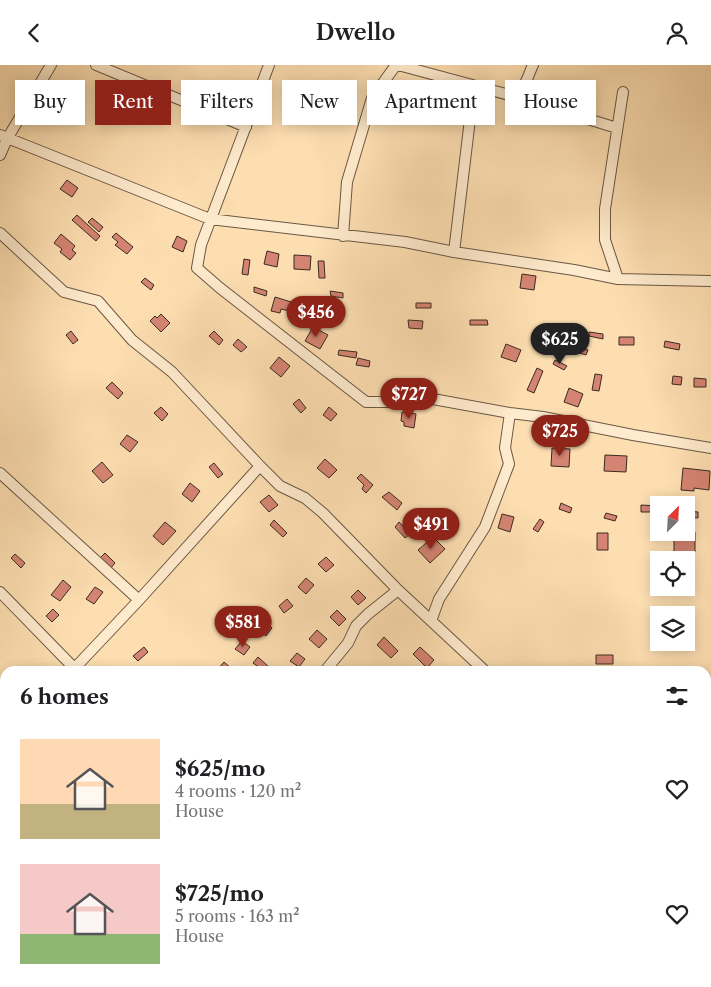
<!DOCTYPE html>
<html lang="en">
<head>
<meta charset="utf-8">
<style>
  :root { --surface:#fff; --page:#f2f2f2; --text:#202124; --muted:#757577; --accent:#8f2418 }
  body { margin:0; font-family:"Libre Caslon Text",serif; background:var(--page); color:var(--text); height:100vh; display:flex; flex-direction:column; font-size:19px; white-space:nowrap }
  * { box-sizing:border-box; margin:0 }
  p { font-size:16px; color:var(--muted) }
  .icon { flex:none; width:28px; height:28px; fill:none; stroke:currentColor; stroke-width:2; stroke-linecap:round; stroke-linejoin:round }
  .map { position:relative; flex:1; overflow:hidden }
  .side { position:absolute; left:0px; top:601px; width:711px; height:321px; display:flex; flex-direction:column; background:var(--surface); border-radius:15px 15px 0 0; box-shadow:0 2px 12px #0003 }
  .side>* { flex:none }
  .banner { position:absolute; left:15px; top:15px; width:681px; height:45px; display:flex; gap:10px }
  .needle { width:32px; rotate:24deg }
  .tools { position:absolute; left:650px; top:431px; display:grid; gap:10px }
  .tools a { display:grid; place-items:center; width:45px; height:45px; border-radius:0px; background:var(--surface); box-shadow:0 2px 12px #0003; font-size:25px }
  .price { position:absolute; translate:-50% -42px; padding:0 11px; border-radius:18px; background:var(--accent); color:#fff; font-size:16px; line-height:32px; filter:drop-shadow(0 1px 2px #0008) }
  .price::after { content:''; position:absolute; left:50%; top:30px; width:15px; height:11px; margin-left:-8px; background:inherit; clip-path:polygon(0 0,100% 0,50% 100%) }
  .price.selected { background:#222; color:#fff }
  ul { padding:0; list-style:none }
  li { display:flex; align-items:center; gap:15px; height:125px; padding:0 20px }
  li span { display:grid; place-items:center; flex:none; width:140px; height:100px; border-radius:0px; color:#555 }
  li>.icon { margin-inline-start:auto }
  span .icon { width:60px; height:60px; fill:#fffc; stroke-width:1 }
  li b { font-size:21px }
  h2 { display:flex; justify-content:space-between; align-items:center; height:60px; padding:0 20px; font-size:21px }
  .tag { padding:0 18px; border-radius:0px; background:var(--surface); box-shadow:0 2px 12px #0003; font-size:18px; line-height:45px }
  .tag.selected { background:var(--accent); color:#fff }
  header { display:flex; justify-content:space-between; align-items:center; height:65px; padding:0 20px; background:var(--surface); font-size:22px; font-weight:600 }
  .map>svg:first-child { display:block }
  .building { fill:#d58473; stroke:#392c20 }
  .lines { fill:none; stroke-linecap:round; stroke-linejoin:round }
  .minor-casing { stroke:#6a5844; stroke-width:12 }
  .primary-casing { stroke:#392c20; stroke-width:19 }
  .minor { stroke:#feeacc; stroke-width:10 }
  .primary { stroke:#eebf78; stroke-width:16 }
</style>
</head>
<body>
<header><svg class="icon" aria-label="back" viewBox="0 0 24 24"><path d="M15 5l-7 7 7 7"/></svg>Dwello<svg class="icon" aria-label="person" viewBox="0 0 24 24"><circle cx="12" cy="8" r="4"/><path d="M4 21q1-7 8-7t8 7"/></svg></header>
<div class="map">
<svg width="711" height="922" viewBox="0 0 711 922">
  <rect width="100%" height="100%" fill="#fddeb1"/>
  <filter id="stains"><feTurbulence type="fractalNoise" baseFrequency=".004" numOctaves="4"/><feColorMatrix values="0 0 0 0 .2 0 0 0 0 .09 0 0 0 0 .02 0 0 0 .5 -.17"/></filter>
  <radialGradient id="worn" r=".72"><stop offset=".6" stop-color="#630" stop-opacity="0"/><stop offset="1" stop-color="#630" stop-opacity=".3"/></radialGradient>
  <path class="building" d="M67,115l11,8 -6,9 -12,-8z
    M77,150l23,21 -4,5 -24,-21z
    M92,153l11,9 -4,5 -11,-10z
    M116,168l17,14 -6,7 -12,-9 3,-3 -6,-5z
    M61,169l14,12 -3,4 4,3 -6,7 -10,-8 2,-3 -8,-6z
    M177,171l10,5 -4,11 -11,-5z
    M267,186l12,3 -2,13 -13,-3z
    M294,190l17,1 -1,14 -16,-1z
    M244,194l6,1 -2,15 -6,-1z
    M318,196h6l1,17h-6z
    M522,209l14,2 -2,14 -14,-2z
    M145,213l9,7 -3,5 -10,-8z
    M254,222l13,4 -1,5 -12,-4z
    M330,226l13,2v5l-12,-2z
    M275,232l16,5 -2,9 -8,-2 -1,4 -9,-2z
    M319,238l15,1 -1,5 -15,-1z
    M416,238h15v5h-15z
    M161,249l9,9 -9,9 -11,-11 5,-5 2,2z
    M408,255l15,1 -1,8 -13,-1z
    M470,255h17l1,5h-18z
    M313,262l15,8 -8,14 -15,-8z
    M71,266l7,9 -5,4 -7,-9z
    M214,266l9,9 -4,5 -10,-9z
    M589,267l14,2v5l-14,-3z
    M619,272h15v8h-15z
    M238,274l9,8 -6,5 -8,-7z
    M665,276l15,3 -1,6 -15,-3z
    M506,279l15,6 -5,12 -15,-5z
    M574,281l14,4 -2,5 -14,-4z
    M339,285l18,2 -1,6 -18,-3z
    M279,292l11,9 -9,11 -11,-9z
    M358,293l12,3 -1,6 -13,-2z
    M555,295l12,6 -3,4 -11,-6z
    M537,303l6,3 -9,22 -7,-3z
    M595,309l7,1 -3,16 -7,-1z
    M673,311l9,1 -1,8 -9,-1z
    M694,313l12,1v8h-12z
    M112,317l11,11 -5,6 -12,-11z
    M569,323l14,6 -5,13 -14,-5z
    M299,334l7,9 -5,5 -8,-9z
    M161,342l7,7 -6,7 -8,-8z
    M329,342l8,7 -6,7 -8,-6z
    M402,347l14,2 -2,14 -10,-2v-4l-3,-1z
    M127,370l11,7 -8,10 -10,-8z
    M552,383l18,1 -1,18 -18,-1z
    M605,390l22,1 -1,16 -22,-1z
    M325,394l12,11 -8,8 -12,-10z
    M102,397l11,13 -10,8 -11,-12z
    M214,398l9,11 -5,4 -9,-11z
    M683,403l27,3 -1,19 -15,-2v3l-13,-1z
    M361,409l12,11 -7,8 -4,-4 2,-4 -7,-7z
    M190,418l10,8 -8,11 -10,-8z
    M389,427l13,11 -5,7 -15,-13z
    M269,430l9,10 -9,7 -9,-10z
    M561,438l11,5 -2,5 -11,-4z
    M641,440l17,1v6h-17z
    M686,446l12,1v6l-12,-1z
    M606,448l11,3 -2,5 -11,-3z
    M502,449l12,3 -4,15 -12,-4z
    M411,454l11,10 -5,5 -11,-10z
    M540,454l4,3 -6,10 -5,-3z
    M274,455l13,13 -4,4 -13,-12z
    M165,457l11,9 -13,14 -10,-9z
    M399,457l11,12 -5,4 -10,-11z
    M695,467v20h-21v-19z
    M597,468h11v17h-11z
    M433,472l12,12 -15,14 -12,-13z
    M105,488l10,10 -6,7 -11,-10z
    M15,489l10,9 -4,5 -10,-10z
    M326,492l8,8 -8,7 -8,-8z
    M306,513l8,7 -8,9 -8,-7z
    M63,515l8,7 -11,14 -9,-6z
    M95,522l8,5 -9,12 -8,-5z
    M358,525l8,8 -8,7 -7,-8z
    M287,534l6,7 -9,7 -5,-7z
    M53,544l6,6 -7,7 -6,-6z
    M337,545l9,9 -7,7 -9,-9z
    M264,556l8,7 -6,8 -8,-7z
    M317,565l10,9 -8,9 -10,-9z
    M384,572l14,14 -7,7 -14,-13z
    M242,576l8,6 -6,8 -9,-6z
    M144,582l4,5 -10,9 -5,-5z
    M420,582l14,13 -7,8 -14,-14z
    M297,588l8,6 -6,8 -9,-6z
    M596,590h17v9h-17z
    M258,592l11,10 -5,4 -11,-8z
    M224,597l8,7 -2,2h-11l-2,-1z
    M360,918h17v4h-15v-4z
    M542,918h20l-1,4h-19z"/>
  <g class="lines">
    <g class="minor-casing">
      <path id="minor" d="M96,0l150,62
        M269,0l-68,180 -4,23 23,20 146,114h25l31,-5 88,16 33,4 90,18 78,13
        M398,0l115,31c12,-5 15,-21 20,-31
        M513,31l104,32
        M0,70l210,84 195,23 49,10 120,18 44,9 93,2
        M0,90l7,-16 44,-74
        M0,168l64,59 34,9 34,39 40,32 88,94 20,20 25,12 18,15 75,77 87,81
        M343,171l4,-54 25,-84 24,-33
        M454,187l20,-166
        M618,214l-13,-39v-31l18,-117
        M0,408l139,127
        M0,527l77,79
        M431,556l8,-22 46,-72 24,-63 -4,-16 5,-35
        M72,606l67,-71 121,-134
        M325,606l23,-28 8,-17 12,-12 30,-24
        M0,669l5,8
        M706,690h5
        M706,810l5,1"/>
    </g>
    <g class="primary-casing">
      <path id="primary" d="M0,847l5,4
        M86,918l6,4"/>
    </g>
    <use href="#minor" class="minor"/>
    <use href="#primary" class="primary"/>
  </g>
  <rect width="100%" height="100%" filter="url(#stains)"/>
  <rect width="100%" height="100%" fill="url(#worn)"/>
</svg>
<div class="tools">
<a><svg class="needle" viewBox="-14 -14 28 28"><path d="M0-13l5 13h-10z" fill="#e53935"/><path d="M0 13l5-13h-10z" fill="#757577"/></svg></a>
<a><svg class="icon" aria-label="locate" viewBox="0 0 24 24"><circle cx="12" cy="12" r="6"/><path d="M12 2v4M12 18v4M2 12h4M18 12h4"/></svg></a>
<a><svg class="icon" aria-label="layers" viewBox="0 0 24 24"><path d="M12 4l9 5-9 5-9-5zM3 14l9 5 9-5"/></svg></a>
</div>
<b class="price" style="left:316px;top:273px">$456</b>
<b class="price selected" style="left:560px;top:300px">$625</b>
<b class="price" style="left:409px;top:355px">$727</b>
<b class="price" style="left:560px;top:392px">$725</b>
<b class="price" style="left:431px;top:485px">$491</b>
<b class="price" style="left:243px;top:583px">$581</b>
<div class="banner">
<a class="tag">Buy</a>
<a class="tag selected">Rent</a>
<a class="tag">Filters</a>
<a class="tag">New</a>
<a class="tag">Apartment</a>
<a class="tag">House</a>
</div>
<section class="side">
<h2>6 homes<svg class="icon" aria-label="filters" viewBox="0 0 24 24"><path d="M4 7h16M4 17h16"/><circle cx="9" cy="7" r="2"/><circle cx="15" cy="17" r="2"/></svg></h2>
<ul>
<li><span style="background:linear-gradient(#ffd9b3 65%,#c2b280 0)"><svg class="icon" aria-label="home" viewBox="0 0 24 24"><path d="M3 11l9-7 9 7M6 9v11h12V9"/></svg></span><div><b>$625/mo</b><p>4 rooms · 120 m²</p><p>House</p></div><svg class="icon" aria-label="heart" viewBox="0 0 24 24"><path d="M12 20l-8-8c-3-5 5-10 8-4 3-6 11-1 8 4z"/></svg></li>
<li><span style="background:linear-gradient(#f6c9c9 70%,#8fb573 0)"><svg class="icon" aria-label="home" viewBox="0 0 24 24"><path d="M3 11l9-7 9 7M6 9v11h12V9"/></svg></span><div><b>$725/mo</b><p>5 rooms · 163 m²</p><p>House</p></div><svg class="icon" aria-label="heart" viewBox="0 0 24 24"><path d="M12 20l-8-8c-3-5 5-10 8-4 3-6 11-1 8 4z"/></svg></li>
</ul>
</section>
</div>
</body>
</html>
